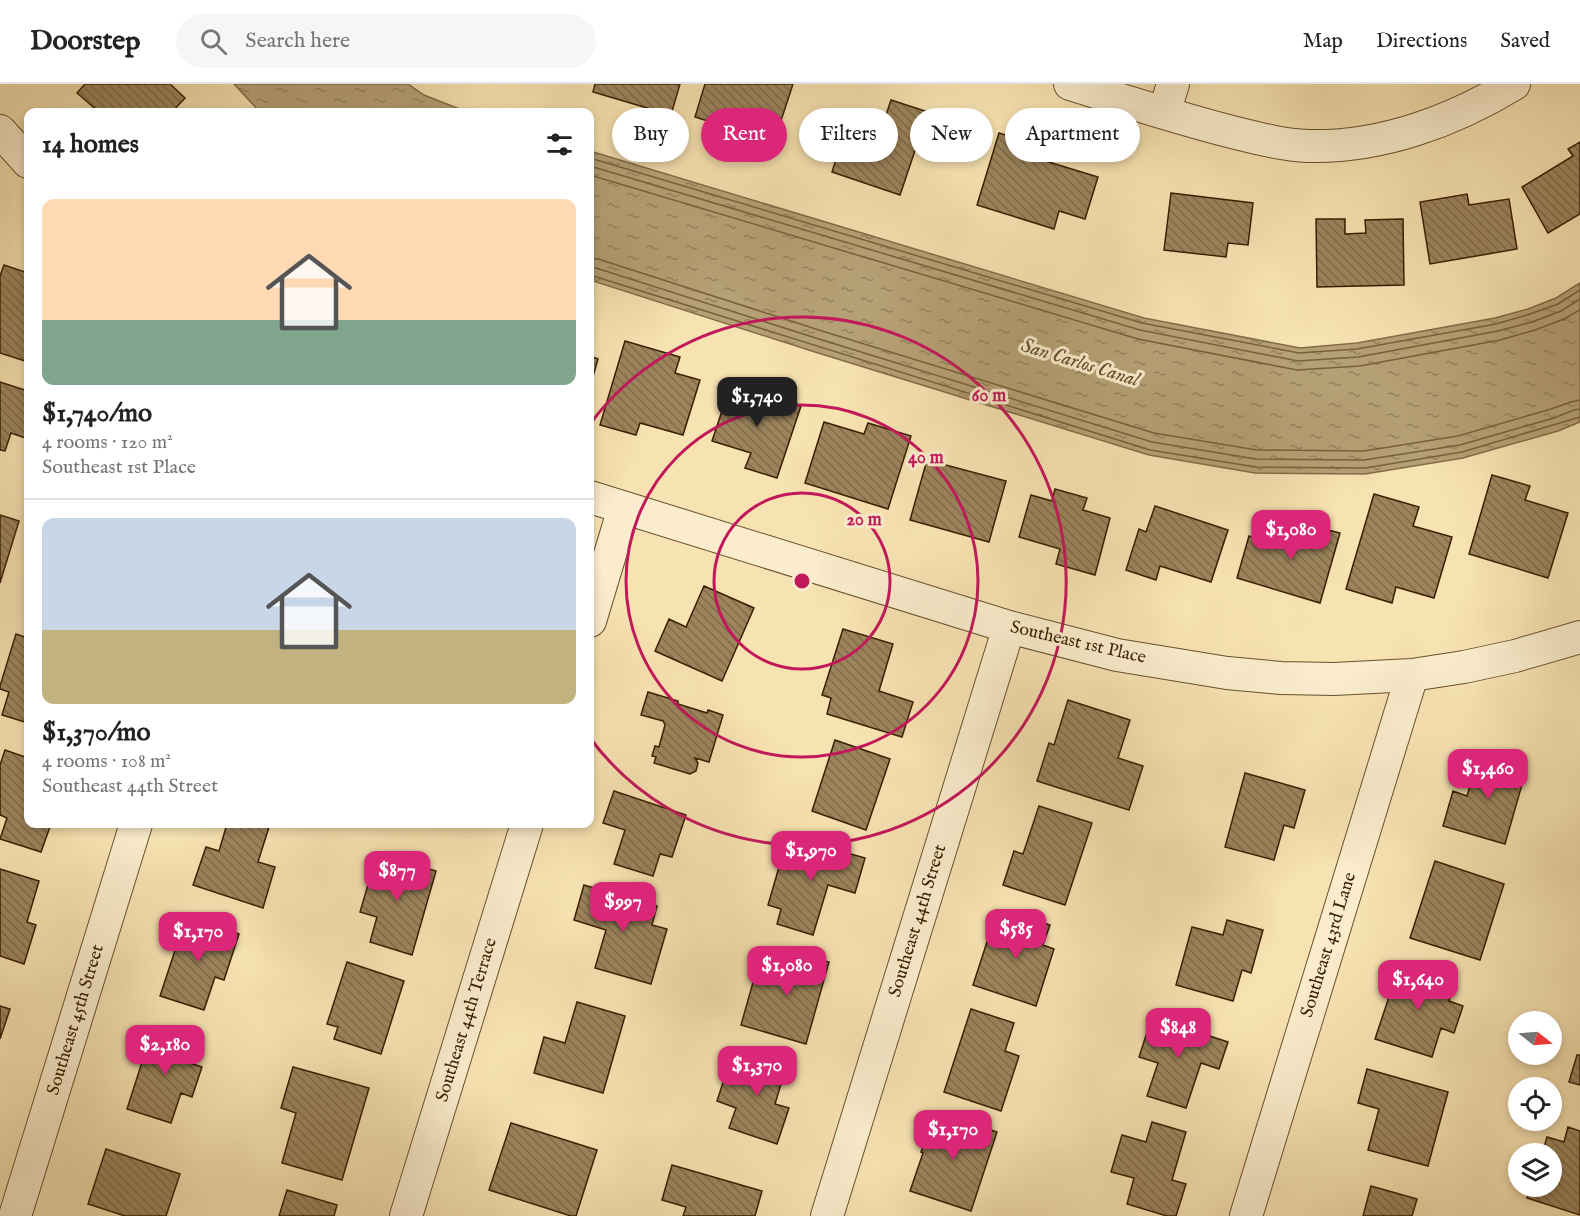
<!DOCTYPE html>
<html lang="en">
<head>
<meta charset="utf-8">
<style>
  :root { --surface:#fff; --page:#f6f6f6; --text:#222; --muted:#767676; --line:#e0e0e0; --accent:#db2777 }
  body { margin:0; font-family:"IM FELL English",serif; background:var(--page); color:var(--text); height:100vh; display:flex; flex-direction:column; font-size:22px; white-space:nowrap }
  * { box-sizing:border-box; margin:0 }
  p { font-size:20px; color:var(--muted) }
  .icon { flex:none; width:33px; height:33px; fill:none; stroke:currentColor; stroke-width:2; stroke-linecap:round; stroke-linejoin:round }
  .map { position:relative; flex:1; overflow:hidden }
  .drawer { position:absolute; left:24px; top:24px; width:570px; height:720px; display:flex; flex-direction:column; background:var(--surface); border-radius:12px; box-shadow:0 3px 9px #0003 }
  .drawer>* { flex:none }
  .hud { position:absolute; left:612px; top:24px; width:570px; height:54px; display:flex; gap:12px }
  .needle { width:39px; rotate:107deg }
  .buttons { position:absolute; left:1508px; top:927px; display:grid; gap:12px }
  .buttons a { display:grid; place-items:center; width:54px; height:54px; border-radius:50%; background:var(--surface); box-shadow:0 3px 9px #0003; font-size:30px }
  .price { position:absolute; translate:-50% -51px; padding:0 14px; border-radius:12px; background:var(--accent); color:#fff; font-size:20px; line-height:39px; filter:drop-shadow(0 2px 3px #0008) }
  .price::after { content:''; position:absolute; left:50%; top:36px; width:18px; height:14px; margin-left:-9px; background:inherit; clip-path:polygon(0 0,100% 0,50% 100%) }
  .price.selected { background:#222; color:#fff }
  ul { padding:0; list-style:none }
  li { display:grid; align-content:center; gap:12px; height:318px; padding:0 18px }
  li+li { border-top:2px solid var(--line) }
  li span { display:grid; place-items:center; height:186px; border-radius:12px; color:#555 }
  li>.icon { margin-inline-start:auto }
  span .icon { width:108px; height:108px; fill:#fffc; stroke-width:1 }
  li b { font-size:26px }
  h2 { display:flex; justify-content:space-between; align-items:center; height:72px; padding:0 18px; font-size:26px }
  .chip { padding:0 21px; border-radius:27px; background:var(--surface); box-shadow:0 3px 9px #0003; font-size:21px; line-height:54px }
  .chip.selected { background:var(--accent); color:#fff }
  header { display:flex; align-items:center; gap:36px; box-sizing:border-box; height:84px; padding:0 30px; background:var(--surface); border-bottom:2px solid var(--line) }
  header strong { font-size:28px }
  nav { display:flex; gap:33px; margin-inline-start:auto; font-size:21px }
  .search { width:420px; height:54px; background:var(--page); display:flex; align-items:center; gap:15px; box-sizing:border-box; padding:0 21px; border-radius:33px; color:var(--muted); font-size:22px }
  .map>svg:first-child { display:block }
  .water { fill:url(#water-ripples); stroke:#846c47; stroke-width:1.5 }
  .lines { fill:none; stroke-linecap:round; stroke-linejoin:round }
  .shore { stroke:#78603b; stroke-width:1.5 }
  .building { fill:url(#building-back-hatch); stroke:#391f01; stroke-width:1.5 }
  .minor-casing { stroke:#68502d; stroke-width:34 }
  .minor { stroke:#faeccc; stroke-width:32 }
  .ring { fill:none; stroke:#c2185b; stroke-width:3 }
  .labels { text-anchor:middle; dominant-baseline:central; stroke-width:6; stroke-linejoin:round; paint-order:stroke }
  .street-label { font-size:18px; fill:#391f01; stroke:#faeccc }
  .water-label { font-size:20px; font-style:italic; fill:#654c2a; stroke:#faeccc }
  .centre { fill:#c2185b; stroke:#faeccc; stroke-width:3 }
  .ring-label { font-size:18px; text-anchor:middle; font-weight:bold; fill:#c2185b; stroke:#faeccc; stroke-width:6; stroke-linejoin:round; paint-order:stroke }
</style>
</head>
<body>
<header>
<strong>Doorstep</strong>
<div class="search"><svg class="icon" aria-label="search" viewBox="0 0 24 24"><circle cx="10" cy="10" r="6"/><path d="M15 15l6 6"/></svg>Search here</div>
<nav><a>Map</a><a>Directions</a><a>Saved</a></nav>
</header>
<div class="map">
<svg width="1580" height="1132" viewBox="0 0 1580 1132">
  <defs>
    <pattern id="water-ripples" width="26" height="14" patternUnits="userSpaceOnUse" patternTransform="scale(1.5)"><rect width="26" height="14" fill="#b6a075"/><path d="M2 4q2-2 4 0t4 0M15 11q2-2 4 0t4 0" fill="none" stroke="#95825e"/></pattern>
    <pattern id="building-back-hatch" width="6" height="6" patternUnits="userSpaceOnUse" patternTransform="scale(1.5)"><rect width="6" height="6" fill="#9c845d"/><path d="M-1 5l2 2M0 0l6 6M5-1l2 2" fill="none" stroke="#806b4a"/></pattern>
  </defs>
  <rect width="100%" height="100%" fill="#f7e2b1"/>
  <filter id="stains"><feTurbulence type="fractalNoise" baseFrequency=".00333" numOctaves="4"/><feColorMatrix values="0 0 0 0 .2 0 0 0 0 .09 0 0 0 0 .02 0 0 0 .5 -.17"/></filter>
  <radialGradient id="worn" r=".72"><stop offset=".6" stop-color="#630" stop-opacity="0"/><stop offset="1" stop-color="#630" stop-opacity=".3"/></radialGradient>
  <path class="water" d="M234,0h174l16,11 43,17h-207z
    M590,67l554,167 156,30 57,-5 138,-25 33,-9 28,-11 24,-15v139l-22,9 -95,27 -98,16 -110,-1 -106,-18 -334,-103 -225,-72z"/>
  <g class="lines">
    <path class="shore" d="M590,74l552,165 157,30 58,-4 139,-25 34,-10 28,-10 22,-14
      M590,82l550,164 158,31 60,-4 140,-26 34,-9 29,-11 19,-12
      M590,91l548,164 159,31 63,-4 140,-26 35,-10 29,-11 16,-9
      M590,174l8,1 224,72 332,102 103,17 107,1 94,-15 93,-27 20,-7 9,-2
      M590,183l6,1 223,71 333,103 104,17 108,1 96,-15 94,-27 20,-8 6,-1
      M590,191l560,175 106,17 109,1 97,-16 118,-35"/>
  </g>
  <path class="building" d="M85,0h85l15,14 -13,14h-73l-22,-19z
    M595,0h85l-9,31 -78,-23z
    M705,0h88l-19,58 -79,-25z
    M891,16l37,12 -28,83 -68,-23 5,-16 -16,-5 12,-37 48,16z
    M999,49l33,11 -3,12 69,21 -13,42 -26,-8 -5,18 -77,-24z
    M1580,58v72l-32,19 -26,-46 51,-31 -5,-7z
    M1171,109l82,10 -5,42 -20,-2 -2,14 -62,-7z
    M1467,110l2,11 40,-6 8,50 -87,15 -10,-62z
    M1316,135h29v15l21,-1 -1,-13 38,-1 1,66 -87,2z
    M4,181l24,8v89l-28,-9v-77z
    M625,257l55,16 -5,16 25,7 -17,55 -43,-12 -4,12 -36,-10z
    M590,272l8,3 -8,28z
    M0,298l28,9v48l-17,-6 -6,18 -5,-1z
    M731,300l70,22 -24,72 -32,-10 6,-15 -39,-12z
    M824,338l40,12 4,-11 43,13 -23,73 -83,-26z
    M927,376l79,21 -17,61 -79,-22z
    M1492,391l38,11 -5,14 43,13 -20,65 -79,-24z
    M1055,405l32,9 -4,12 27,8 -15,57 -39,-11 4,-15 -41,-12 12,-42 21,6z
    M1374,410l45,13 -6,19 39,11 -18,61 -38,-11 -4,16 -46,-14z
    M1155,422l73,24 -17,52 -51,-16 -4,14 -30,-10 13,-41 7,3z
    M0,431l19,6 -19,62z
    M1294,437l46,12 -20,70 -83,-25 12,-42 19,6 3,-12 19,6z
    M704,502l50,22 -32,73 -67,-30 14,-32 17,8z
    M843,545l50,15 -14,47 34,11 -11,35 -75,-23 4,-16 -9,-3z
    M16,550l12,4v85l-26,-8 7,-23 -9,-3v-3z
    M648,608l30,9v3l29,9 1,-3 15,5 -14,47 -14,-4 3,5 -2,8 -6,3 -36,-11 2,-6 -4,-1 3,-10 4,1 6,-22 -2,-4 -22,-6z
    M1068,616l62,20 -12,38 25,8 -14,44 -92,-29 12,-38 5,2z
    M835,656l55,19 -24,71 -54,-19z
    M5,666l23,8v66h23l-10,28 -41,-13 7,-21 -7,-3v-50z
    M1480,669l47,14 -22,77 -62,-18 10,-35 14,5z
    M1245,689l60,17 -11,38 -10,-3 -10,35 -49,-13z
    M614,707l72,24 -14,42 -12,-3 -7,22 -39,-12 11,-34 -22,-7z
    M1039,722l53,17 -27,82 -62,-20 11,-34 9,3z
    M227,740h43l-12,38 17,5 -12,41 -70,-23 13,-38 13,4z
    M788,752l77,22 -10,35 -27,-8 -15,50 -36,-11 4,-15 -13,-4z
    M377,770l59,17 -24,84 -42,-13 7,-25 -17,-5z
    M1435,777l69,23 -24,76 -70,-22z
    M0,785l39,12 -12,41 9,3 -12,39 -24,-8z
    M584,801l73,21 -5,19 15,4 -16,55 -56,-16 11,-38 -32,-10z
    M1006,827l44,14 -7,20 11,4 -18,57 -63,-21 14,-43 8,2z
    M186,833l53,17 -15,46 -9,-3 -11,33 -44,-14z
    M1227,836l36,10 -12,43 -9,-3 -9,31 -57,-16 16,-58 31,8z
    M779,864l50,14 -23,82 -65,-19 13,-46 16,4z
    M347,878l57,19 -23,73 -47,-15 4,-12 -11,-3z
    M1400,880l55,18 -6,19 14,5 -9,27 -13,-5 -9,29 -57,-18z
    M577,918l48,14 -22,77 -69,-20 10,-36 21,6z
    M0,922l10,3 -10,30z
    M971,925l43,14 -9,28 14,5 -18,55 -57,-19z
    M1152,933l76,25 -9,27 -18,-6 -15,45 -39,-12 11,-33 -19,-6z
    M153,944l43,14 -6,21 12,4 -10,30 -11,-4 -10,30 -44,-14z
    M753,966l35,11 -13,43 14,4 -12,36 -48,-16 7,-20 -19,-7 10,-31 17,6z
    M1577,971h3v30l-11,-3z
    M293,983l76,21 -27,92 -60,-17 14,-50 -15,-5z
    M1367,985l81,23 -20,74 -60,-16 11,-41 -21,-6z
    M934,1027l63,21 -26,79 -61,-20 13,-38 -2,-1z
    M1152,1038l34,10 -14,48 14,4 -10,32h-9l-40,-12 7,-26 -23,-6 11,-37 24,7z
    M511,1039l86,27 -21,66h-5l-82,-26z
    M1568,1043l12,4v84l-53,-17 4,-12h20v-32h-9l5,-17 17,5z
    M106,1065l74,25 -14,42h-41l-37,-12z
    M672,1081l90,26 -7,25h-72l3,-9 -24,-7z
    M1371,1102l46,13 -5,17h-49z
    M287,1106l50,15 -3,11h-55z"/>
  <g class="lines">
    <g class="minor-casing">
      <path id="minor" d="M1070,0c55,17 110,35 166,49 24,6 48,12 72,13 73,2 145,-25 206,-62
        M1164,29l9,-29
        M0,47l28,31
        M590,413l419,130 108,28 110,18 54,5 53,1 78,-4 52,-8 51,-11 65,-19
        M590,537l34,-113
        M15,1132l121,-392
        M406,1132l121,-392
        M827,1132l182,-589
        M1246,1132l166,-541"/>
    </g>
    <use href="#minor" class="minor"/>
  </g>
  <g class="ring">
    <circle cx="802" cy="497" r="88"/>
    <circle cx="802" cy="497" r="176"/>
    <path d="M590 340A264 264 0 1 1 590 654"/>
  </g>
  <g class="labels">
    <g class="street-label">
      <text transform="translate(1078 559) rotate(13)">Southeast 1st Place</text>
      <text transform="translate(918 837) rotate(-73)">Southeast 44th Street</text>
      <text transform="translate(1329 861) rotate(-73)">Southeast 43rd Lane</text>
      <text transform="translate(76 936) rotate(-73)">Southeast 45th Street</text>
      <text transform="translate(467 936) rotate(-73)">Southeast 44th Terrace</text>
    </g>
    <g class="water-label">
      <text transform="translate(1080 279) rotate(17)">San Carlos Canal</text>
    </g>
  </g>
  <circle cx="802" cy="497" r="9" class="centre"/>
  <g class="ring-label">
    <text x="989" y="317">60 m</text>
    <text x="926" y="379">40 m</text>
    <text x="864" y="441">20 m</text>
  </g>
  <rect width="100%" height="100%" filter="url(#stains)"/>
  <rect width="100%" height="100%" fill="url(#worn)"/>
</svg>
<div class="buttons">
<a><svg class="needle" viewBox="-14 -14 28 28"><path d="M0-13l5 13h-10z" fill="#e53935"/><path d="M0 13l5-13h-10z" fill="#767676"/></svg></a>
<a><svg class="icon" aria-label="locate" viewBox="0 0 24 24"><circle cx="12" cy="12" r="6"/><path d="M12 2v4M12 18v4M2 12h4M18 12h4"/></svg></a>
<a><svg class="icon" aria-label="layers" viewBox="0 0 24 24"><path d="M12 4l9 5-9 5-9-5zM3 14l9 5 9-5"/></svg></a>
</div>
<b class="price selected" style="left:757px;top:344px">$1,740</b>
<b class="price" style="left:1291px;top:477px">$1,080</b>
<b class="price" style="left:1488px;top:716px">$1,460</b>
<b class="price" style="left:811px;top:798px">$1,970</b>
<b class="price" style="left:397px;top:818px">$877</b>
<b class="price" style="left:623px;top:849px">$997</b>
<b class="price" style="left:1016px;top:876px">$585</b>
<b class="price" style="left:198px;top:879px">$1,170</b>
<b class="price" style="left:787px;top:913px">$1,080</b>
<b class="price" style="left:1418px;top:927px">$1,640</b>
<b class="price" style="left:1178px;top:975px">$848</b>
<b class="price" style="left:165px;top:992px">$2,180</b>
<b class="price" style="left:757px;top:1013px">$1,370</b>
<b class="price" style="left:953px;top:1077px">$1,170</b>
<div class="hud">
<a class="chip">Buy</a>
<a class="chip selected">Rent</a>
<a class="chip">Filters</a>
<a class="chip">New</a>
<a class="chip">Apartment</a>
</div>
<section class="drawer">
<h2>14 homes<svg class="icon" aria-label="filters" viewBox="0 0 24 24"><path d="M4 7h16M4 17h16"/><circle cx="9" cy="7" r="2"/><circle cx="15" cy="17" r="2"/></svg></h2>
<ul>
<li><span style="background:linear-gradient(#ffd9b3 65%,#7fa58c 0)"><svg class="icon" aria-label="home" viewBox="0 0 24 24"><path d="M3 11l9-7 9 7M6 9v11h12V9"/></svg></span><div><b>$1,740/mo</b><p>4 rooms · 120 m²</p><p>Southeast 1st Place</p></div></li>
<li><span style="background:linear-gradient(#c9d6e8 60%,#c2b280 0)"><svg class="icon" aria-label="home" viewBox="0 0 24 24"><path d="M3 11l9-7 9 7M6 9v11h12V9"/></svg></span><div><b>$1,370/mo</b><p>4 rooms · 108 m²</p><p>Southeast 44th Street</p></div></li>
</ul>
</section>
</div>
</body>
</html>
